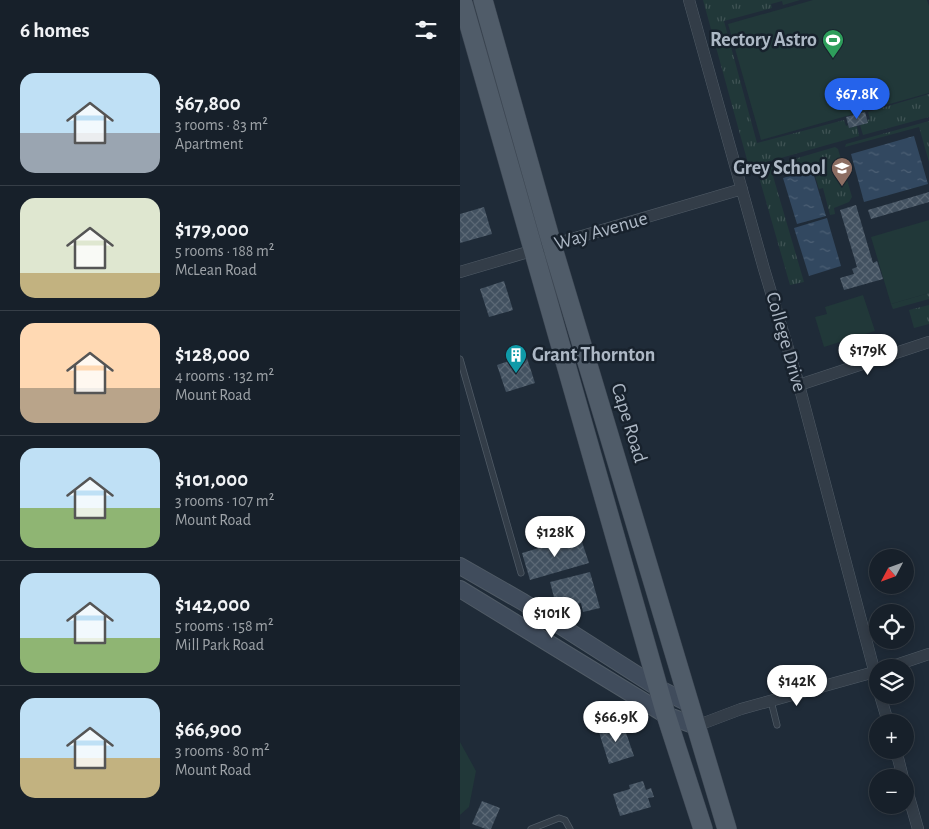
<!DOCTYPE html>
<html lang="en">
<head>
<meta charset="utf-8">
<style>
  :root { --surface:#17202a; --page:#202832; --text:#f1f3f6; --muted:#9ea3a8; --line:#363e47; --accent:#2563eb }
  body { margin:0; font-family:"Alegreya Sans",sans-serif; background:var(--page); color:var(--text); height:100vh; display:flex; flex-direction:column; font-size:19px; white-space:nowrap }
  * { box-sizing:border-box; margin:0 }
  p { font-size:16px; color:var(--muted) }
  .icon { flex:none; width:28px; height:28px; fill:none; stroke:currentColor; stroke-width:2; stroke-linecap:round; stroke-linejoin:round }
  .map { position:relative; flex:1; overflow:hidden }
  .sheet { display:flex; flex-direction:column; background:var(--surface); width:460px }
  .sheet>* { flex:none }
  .needle { width:32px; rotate:229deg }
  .buttons { position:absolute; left:409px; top:549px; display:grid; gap:10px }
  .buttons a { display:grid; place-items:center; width:45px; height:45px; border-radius:50%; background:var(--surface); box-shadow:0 2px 12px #0003,0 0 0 1px var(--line); font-size:25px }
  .price { position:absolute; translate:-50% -42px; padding:0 11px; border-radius:18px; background:#fff; color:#222; font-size:16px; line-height:32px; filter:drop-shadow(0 1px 2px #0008) }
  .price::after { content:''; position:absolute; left:50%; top:30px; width:15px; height:11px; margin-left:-8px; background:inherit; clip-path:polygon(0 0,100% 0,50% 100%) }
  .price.current { background:var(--accent); color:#fff }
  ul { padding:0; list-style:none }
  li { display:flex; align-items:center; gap:15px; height:125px; padding:0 20px }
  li+li { border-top:1px solid var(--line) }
  li span { display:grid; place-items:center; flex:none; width:140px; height:100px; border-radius:15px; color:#555 }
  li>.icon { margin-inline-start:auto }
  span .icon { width:60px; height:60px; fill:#fffc; stroke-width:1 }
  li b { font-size:21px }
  h2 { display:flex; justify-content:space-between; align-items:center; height:60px; padding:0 20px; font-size:21px }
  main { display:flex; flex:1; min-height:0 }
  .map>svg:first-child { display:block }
  .grass { fill:url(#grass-tufts) }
  .pitch { fill:#213839 }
  .water { fill:url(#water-ripples) }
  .building { fill:url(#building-cross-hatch) }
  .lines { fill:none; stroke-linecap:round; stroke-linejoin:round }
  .lane-casing { stroke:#505b66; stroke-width:7 }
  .street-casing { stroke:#505b66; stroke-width:12 }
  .secondary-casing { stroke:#505b66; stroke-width:18 }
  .primary-casing { stroke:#3c4652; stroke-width:20 }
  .lane { stroke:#333d48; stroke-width:5.5 }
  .street { stroke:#333d48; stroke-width:11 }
  .secondary { stroke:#404c5c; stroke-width:16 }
  .primary { stroke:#505c69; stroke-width:19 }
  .labels { text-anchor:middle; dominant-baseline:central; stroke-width:5; stroke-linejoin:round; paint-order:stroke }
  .poi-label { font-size:20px; font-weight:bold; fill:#adb8c5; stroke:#18222d; text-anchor:end }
  .street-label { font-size:20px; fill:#adb8c5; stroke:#18222d }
</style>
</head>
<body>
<main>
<section class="sheet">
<h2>6 homes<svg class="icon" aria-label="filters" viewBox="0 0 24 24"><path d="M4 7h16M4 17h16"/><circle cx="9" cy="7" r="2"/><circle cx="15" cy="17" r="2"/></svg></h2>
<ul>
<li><span style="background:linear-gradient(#bfe0f5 60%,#9aa5b1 0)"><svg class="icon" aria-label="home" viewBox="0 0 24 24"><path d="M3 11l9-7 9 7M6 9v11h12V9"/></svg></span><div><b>$67,800</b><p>3 rooms · 83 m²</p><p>Apartment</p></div></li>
<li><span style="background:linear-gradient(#dfe7d0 75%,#c2b280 0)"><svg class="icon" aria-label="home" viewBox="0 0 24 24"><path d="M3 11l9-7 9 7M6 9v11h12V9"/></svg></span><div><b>$179,000</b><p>5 rooms · 188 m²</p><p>McLean Road</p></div></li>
<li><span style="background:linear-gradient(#ffd9b3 65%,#b9a48a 0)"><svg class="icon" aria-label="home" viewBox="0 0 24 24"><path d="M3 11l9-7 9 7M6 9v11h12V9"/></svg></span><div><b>$128,000</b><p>4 rooms · 132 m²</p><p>Mount Road</p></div></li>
<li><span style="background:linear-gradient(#bfe0f5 60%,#8fb573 0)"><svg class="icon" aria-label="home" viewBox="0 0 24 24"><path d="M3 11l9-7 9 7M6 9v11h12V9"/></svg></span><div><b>$101,000</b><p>3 rooms · 107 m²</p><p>Mount Road</p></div></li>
<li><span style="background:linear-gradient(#bfe0f5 65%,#8fb573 0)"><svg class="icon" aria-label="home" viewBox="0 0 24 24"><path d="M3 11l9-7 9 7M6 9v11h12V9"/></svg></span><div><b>$142,000</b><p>5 rooms · 158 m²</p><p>Mill Park Road</p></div></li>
<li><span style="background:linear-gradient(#bfe0f5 60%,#c2b280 0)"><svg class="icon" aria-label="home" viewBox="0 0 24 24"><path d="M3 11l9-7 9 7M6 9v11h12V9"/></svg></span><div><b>$66,900</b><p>3 rooms · 80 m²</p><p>Mount Road</p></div></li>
</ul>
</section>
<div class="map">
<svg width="469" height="829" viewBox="0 0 469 829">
  <defs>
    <pattern id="grass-tufts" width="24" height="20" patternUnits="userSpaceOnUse" patternTransform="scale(1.25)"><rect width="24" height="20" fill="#213839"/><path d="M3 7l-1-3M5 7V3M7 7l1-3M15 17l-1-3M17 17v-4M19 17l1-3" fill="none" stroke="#3f5354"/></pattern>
    <pattern id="water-ripples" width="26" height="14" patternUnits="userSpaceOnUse" patternTransform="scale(1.25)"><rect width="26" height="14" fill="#324860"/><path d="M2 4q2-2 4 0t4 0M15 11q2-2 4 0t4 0" fill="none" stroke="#4d6075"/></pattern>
    <pattern id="building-cross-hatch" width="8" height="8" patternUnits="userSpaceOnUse" patternTransform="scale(1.25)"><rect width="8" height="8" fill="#425160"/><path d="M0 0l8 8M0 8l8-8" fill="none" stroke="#5b6875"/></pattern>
  </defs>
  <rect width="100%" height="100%" fill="#1f2b38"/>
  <path class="grass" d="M243,0h97l-17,5 -1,-4 -11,3 1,4 -48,13 33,122 87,-23 2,6 2,-1 1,3 8,-2 2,10 -110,31z
    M469,94v23l-66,18 -3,-10 8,-3 -1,-2 3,-1 -2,-7z
    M469,121v41l-10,-35 -74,20 1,-3z
    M375,147l3,2 14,48 -3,5 -15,6 1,6 -5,1 -7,-27 -4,1 -6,-20 3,-1 -1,-5 -42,13 31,106 -14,3 -33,-115z
    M469,293v6l-36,10 -2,-5z
    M469,305v19l-15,4 -5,-18z"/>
  <path class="pitch" d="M353,0h114l2,6v87l-168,47 -33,-116z
    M469,220v73l-38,11 -20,-67z
    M403,295l12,36 -51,16 -9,-30 12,-3 -2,-7z
    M0,742l16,29 -7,36 -9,8z"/>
  <path class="water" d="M454,136l14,48 -64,18 -13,-48z
    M352,169l14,47 -29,8 -14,-46z
    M367,218l14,48 -32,10 -15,-48z"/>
  <path class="building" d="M405,112l3,11 -19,5 -3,-11z
    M469,192v10l-58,17 -3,-9z
    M396,205l17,58 4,-2 6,18 -39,11 -4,-12 14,-4 -2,-5 5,-2 -17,-57z
    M24,207l8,27 -32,9v-29z
    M44,281l9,29 -24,7 -9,-28z
    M66,355l9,28 -29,9 -9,-27z
    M120,536l9,27 -59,17 -8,-27z
    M130,572l10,36 -17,4 -2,-9 -24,6 -7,-27z
    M156,723l2,6 6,-2 10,29 -25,8 -11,-35z
    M183,781l3,9 5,-2 3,9 -6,1 3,9 -31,9 -7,-22 17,-5 -1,-4z
    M22,801l18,7 -9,21h-5l-14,-5z"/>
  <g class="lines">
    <g class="lane-casing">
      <path id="lane" d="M0,359l61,214
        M311,701l6,24
        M71,829l28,-11 6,2 5,9"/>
    </g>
    <g class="street-casing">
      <path id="street" d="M229,0l75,269 35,116 79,300
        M0,272l282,-83
        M339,385l130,-43
        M427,668l42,-14
        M420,695l8,27
        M236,726l45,-17 137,-38
        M436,750l7,28
        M445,783l13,46"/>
    </g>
    <g class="secondary-casing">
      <path id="secondary" d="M0,566l63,36 135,86 32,16
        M0,589l206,126 30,11"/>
    </g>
    <g class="primary-casing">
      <path id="primary" d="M2,0l204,715 37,114
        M23,0l69,245 175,584"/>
    </g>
    <use href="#lane" class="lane"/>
    <use href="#street" class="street"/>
    <use href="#secondary" class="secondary"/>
    <use href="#primary" class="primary"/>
  </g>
  <defs>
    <g id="stadium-pin" transform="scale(1.125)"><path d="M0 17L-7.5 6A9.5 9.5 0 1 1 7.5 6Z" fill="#2e9e5b" stroke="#18222d"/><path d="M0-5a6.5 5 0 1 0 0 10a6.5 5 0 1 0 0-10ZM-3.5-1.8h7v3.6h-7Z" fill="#fff"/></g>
    <g id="school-pin" transform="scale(1.125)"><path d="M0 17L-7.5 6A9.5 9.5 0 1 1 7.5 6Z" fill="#8d6e63" stroke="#18222d"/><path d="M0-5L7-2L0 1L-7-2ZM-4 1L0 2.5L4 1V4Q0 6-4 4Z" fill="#fff"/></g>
    <g id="building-pin" transform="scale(1.125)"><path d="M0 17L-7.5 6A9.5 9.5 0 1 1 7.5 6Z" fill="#0f9aa8" stroke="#18222d"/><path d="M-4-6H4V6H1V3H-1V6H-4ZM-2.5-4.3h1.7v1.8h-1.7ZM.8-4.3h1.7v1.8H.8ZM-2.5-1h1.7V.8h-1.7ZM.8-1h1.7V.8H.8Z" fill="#fff"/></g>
  </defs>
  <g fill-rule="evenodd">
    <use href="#stadium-pin" x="373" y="40"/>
    <use href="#school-pin" x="382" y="168"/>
    <use href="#building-pin" x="56" y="355"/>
  </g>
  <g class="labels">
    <g class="poi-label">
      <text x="357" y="40">Rectory Astro</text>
      <text x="366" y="168">Grey School</text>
      <text x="72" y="355" text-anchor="start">Grant Thornton</text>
    </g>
    <g class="street-label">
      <text transform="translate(141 231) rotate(-16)">Way Avenue</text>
      <text transform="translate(326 342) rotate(74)">College Drive</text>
      <text transform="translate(169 423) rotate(73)">Cape Road</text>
    </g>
  </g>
</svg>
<div class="buttons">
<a><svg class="needle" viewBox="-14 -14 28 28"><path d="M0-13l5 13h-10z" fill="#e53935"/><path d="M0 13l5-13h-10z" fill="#9ea3a8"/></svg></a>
<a><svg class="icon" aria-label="locate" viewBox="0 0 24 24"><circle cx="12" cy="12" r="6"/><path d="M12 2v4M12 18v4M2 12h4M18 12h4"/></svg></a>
<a><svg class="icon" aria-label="layers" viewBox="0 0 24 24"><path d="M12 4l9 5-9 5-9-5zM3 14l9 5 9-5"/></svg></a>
<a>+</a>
<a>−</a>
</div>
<b class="price current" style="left:397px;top:120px">$67.8K</b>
<b class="price" style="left:408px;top:376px">$179K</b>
<b class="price" style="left:95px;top:558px">$128K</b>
<b class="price" style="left:92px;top:639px">$101K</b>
<b class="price" style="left:337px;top:707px">$142K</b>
<b class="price" style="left:156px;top:743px">$66.9K</b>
</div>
</main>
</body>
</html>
